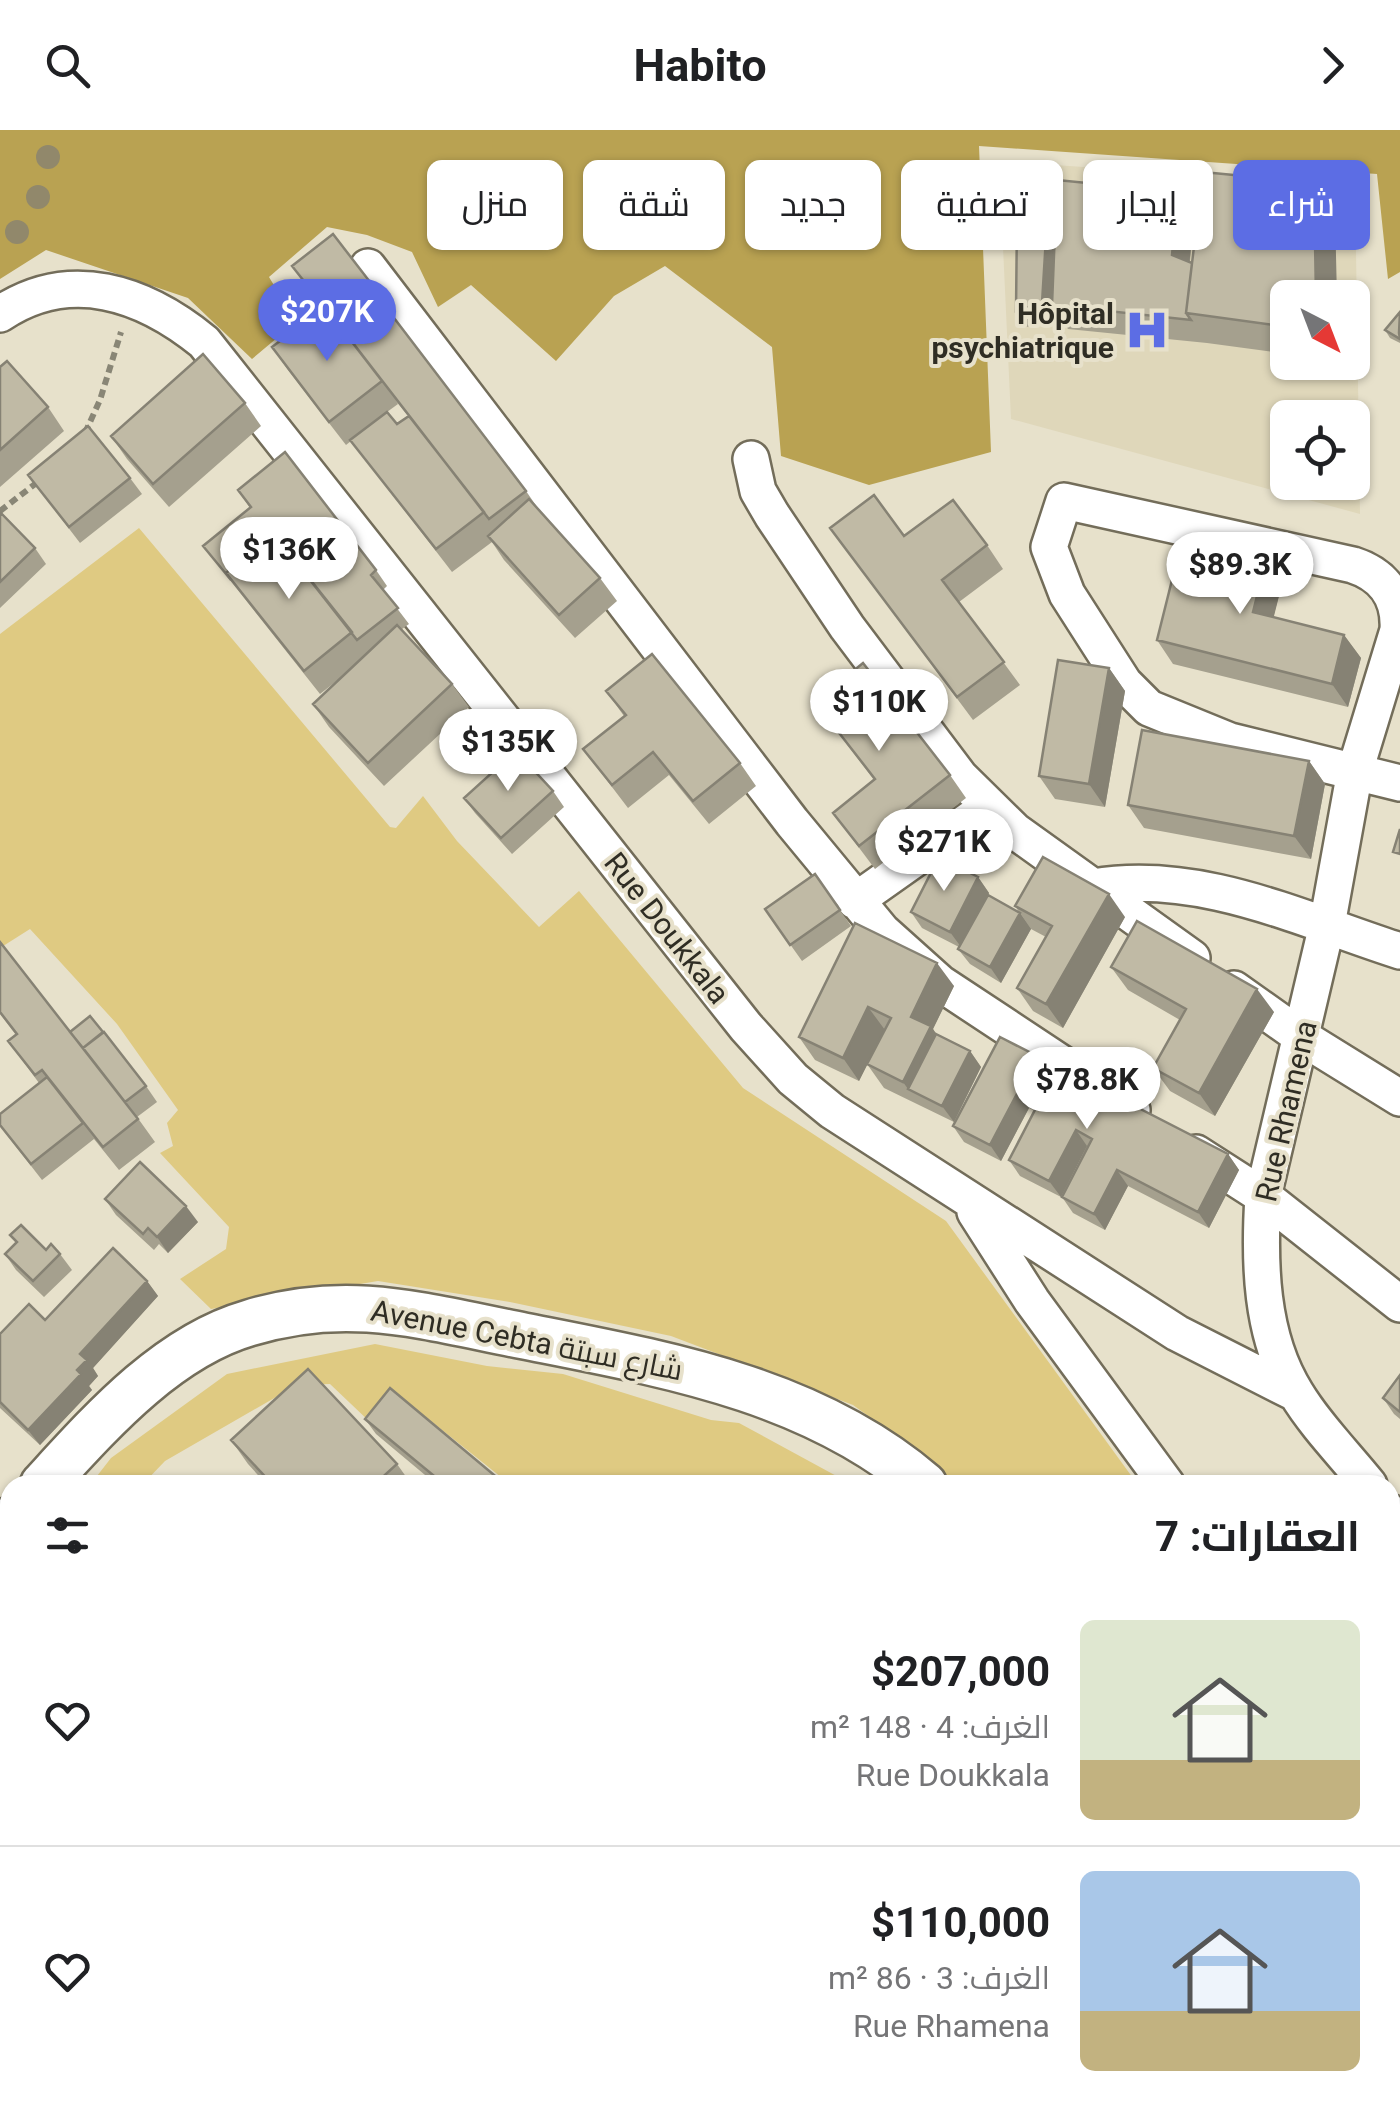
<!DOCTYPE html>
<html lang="ar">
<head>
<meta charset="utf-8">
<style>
  :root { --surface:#fff; --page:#f2f2f2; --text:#202124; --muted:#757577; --line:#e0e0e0; --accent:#5c6de4 }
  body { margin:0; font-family:Roboto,Cairo,sans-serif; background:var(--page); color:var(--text); direction:rtl; height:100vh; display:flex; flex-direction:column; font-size:38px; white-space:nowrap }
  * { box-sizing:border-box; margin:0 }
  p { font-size:32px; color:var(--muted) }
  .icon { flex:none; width:55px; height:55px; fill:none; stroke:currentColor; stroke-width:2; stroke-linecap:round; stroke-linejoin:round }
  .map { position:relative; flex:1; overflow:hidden; direction:ltr }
  .panel { position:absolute; left:0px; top:1345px; width:1400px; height:642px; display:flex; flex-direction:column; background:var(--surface); border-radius:30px 30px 0 0; box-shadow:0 2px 8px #0004; direction:rtl }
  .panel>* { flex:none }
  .guide { position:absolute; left:30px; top:30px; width:1340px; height:90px; direction:rtl; display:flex; gap:20px }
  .needle { width:65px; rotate:138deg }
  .tools { position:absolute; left:1270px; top:150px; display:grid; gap:20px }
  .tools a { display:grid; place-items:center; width:100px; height:100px; border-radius:15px; background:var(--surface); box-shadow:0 2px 8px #0004; font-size:50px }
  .price { position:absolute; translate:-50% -85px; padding:0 22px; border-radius:35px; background:#fff; color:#222; font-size:32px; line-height:65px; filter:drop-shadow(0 2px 5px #0008) }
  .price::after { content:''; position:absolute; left:50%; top:60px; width:30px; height:22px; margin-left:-15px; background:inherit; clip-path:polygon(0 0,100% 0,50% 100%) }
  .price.on { background:var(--accent); color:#fff }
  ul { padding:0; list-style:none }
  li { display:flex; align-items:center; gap:30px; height:250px; padding:0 40px }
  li+li { border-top:2px solid var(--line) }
  li span { display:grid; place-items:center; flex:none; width:280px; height:200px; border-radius:15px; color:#555 }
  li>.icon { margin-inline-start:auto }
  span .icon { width:120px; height:120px; fill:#fffc; stroke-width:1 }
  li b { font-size:42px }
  h2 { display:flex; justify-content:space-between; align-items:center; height:120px; padding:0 40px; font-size:42px }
  .chip { padding:0 35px; border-radius:15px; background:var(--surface); box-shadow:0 2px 8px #0004; font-size:35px; line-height:90px }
  .chip.on { background:var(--accent); color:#fff }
  header { display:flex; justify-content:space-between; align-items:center; height:130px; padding:0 40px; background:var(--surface); font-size:45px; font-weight:700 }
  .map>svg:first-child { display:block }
  .built { fill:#dfd7ba; fill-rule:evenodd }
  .green { fill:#dfca82 }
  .forest { fill:#b9a252 }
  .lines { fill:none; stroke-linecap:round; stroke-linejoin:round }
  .minor-casing { stroke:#736d5a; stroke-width:40 }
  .tertiary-casing { stroke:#736d5a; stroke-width:50 }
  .path { stroke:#898676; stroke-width:6; stroke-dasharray:8 5; stroke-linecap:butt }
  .minor { stroke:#fff; stroke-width:35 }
  .tertiary { stroke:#fff; stroke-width:45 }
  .tree { fill:#91886b }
  .wall { fill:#a5a08e; fill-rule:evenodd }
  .shaded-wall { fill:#868274 }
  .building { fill:#c0baa5; stroke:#868274; stroke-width:2.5 }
  .labels { text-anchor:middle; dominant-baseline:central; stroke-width:8; stroke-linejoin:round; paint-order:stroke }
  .poi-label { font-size:30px; font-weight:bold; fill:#2f2d24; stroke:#e7e1cb; text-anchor:end }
  .street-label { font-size:30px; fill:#2f2d24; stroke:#e7e1cb }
</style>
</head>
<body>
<header><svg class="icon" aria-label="forward" viewBox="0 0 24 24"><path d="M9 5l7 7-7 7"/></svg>Habito<svg class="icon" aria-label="search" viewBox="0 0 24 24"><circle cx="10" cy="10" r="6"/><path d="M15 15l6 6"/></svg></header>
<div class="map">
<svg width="1400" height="1986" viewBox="0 0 1400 1986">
  <rect width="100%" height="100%" fill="#e7e1cb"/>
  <path class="built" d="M999,31l356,25 5,328 -349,-95zM1288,168h64v64h-64zM1288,288h64v64h-64z"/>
  <path class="green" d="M139,398l251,299 6,1 27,-32 34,45 82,86 40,-36 164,197 203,133 192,264h-189l-31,-33 -65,-47 -182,-69 -161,-34 -132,-21 -167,28 -31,-30 46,-30 3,-22 -69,-74 13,-7 -6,-23 11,-13 -61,-86 -87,-95 -30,19v-314z
    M375,1214l112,22 76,8 148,46 28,3 114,62h-342l-119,-95 -21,33 -41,-39 -33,1 -132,76 -23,24h-52l21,-27 116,-84z
    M907,1978h209l1,8h-200z"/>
  <path class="forest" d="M0,0h1400v142l-12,7 -11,-105 -398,-28 12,306 -122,33 -88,-29 -9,-109 -107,-81 -51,30 -58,65 -85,-76 -33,22 -26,-55 -45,-17 -40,-8 -58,50 27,45 -44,37 -64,-61 -142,-48 -46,29z
    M1390,1973l10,13h-150l-7,-8h147z"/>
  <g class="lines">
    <g class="minor-casing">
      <path id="minor" d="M368,137l424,555 90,109 58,52 192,127
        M0,184c70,-47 144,-21 204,28l542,685 47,52 39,32 345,222 118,60
        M751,329l7,32 14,24 75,112 113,150 55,54 78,56c107,-18 207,32 307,64
        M1093,757l99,71
        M855,771l133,-94
        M1234,859l69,49 97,60
        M1196,1023l67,43 137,108
        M975,1082l57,89 135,184
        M1369,1355c-24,-30 -53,-59 -73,-92 -36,-57 -37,-132 -33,-197l64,-271 28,-154 43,-141c2,-33 -14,-55 -45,-65l-289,-64 -15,46 18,47 57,89 25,25 81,33 170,42
        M1390,1382l10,12
        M0,1434l10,8
        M1390,1668l10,15
        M1390,1790l10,-12
        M0,1934l10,-20
        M74,1978l31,8
        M1168,1978l19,8"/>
    </g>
    <g class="tertiary-casing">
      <path id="tertiary" d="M43,1355c56,-61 123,-138 206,-162 100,-31 177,-6 275,13 141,28 288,53 400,149
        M0,1401l10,-11
        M1390,1925l10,10"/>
    </g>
    <path class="path" d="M85,303l15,-33 21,-68
      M0,381l39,-30"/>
    <use href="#minor" class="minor"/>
    <use href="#tertiary" class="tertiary"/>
  </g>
  <g class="tree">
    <circle cx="48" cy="27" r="12"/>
    <circle cx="38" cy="67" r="12"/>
    <circle cx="17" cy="102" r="12"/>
  </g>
  <path class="wall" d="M1314,53l21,30 -47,85v56l-81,-11 -139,-14 -14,-21v11l-27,8 -11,-16 39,-79 123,-40 16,23 -4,47 2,1z
    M292,136l78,16 11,16 -39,31 11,14 173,148 11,16 63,71 17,23 -42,37 -71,-78 -12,-18 -40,30 -101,-131 -5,4 -58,-75 -16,-23 51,-39zM396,271l12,15 -11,8 -10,-12 11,-8z
    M1400,182v31l-10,-5 -5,-8z
    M0,237l48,40 16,24 -64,56z
    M245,273l16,23 -92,81 -42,-48 -16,-23z
    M28,345l102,3 12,16 -62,49z
    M238,360l138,80 11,16 -4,4 26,34 -7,5 50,55 17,23 -85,79 -55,-59 -16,-23 26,-25 -19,15 -117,-148 47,-38z
    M0,382l35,36 11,16 -46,44z
    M830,398l157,17 16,24 -44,33 61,83 -47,35z
    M1266,430l16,24 -9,34 71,17 17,23 -13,49 -175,-43 -16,-24z
    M1109,538l16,23 -20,116 -50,-8 -16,-23z
    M606,561l134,72 16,23 -47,38 -40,-49 -41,33 -45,-59 41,-33z
    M815,572l135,73 16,23 -91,71 -42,-56 41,-33z
    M1309,631l16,23 -14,75 -167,-31 -16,-23z
    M553,661l11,16 -52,47 -37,-41 -11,-15z
    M815,744l36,52 -49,35 -37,-52z
    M978,747l11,16 -11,21 42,-1 11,16 -30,54 -31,-19 -12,-15 1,-2 -37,-19 -11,-16z
    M1015,776l110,11 -62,111 -30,-17 -16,-23 29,-51 -15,-8z
    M855,793l99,63 -21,43 3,5 34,17 11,16 -27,55 -70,-34 -17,-24 10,-20 -18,37 -44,-21 -16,-23z
    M0,812l70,90 76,54 11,16 -20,15 18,25 -36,28 -25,-31 -52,41 -42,-54 39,-43 -31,-42 8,-6 -16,-21z
    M1111,837l163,45 -59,104 -45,-25 -17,-23 27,-48 -52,-30z
    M1000,907l228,117 11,16 -30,58 -81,-42 -23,44 -32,-17 -11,-16 25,-51 -26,51 -41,-21 -11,-16 26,-49 -6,-3 -28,53 -37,-19 -11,-16z
    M105,1069l93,23 -30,31 -9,-9 -5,6 -38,-35z
    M10,1105l36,15 14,4 12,16 -28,27 -28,-27 -11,-16 11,-11z
    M147,1151l11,15 -65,72 5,8 -9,10 3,4 -52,55 -40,-37v-74l45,-14z
    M1400,1245v44l-6,-5 -11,-16z
    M365,1289l141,66h-69l-61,-51z
    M231,1310l166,24 15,21h-145l-19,-21z
    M10,1621v133l-10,-8v-111z
    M494,1978l-1,8h-100l-4,-5z
    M689,1978l-2,8h-112l-4,-5z
    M751,1978h111l6,8h-111z"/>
  <path class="shaded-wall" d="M1314,53l21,30 2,85h-21z
    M1178,62l16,23 -6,63 -16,-23z
    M1047,91l11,15 -6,69 2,3v11l-12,-16z
    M1266,430l16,24 -13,52 -16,-24z
    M1344,505l17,23 -13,49 -16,-23z
    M1109,538l16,23 -20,116 -16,-23z
    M1309,631l16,23 -14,75 -17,-23z
    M978,747l11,16 -28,54 -11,-15z
    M1109,764l16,23 -62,111 -17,-24z
    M1020,783l11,16 -30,54 -11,-16z
    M937,833l17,23 -21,43 14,21 -39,39 -5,-7 8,-65z
    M1257,859l17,23 -59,104 -16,-23z
    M868,877l17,23 -26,51 -16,-23z
    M970,921l11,16 -27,55 -12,-16z
    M1018,962l11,16 -28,53 -11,-16z
    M1076,1000l11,16 -26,51 -12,-16z
    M1228,1024l11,16 -30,58 -11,-16z
    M1117,1040l11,16 -23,44 -11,-16z
    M186,1076l12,16 -30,31 -11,-16z
    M147,1151l11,15 -65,72 5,8 -9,10 3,4 -52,55 -12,-15 52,-76z
    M1392,1556l5,8 -7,10v-16z
    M2,1726l8,11v15l-10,-14v-8z
    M475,1978h19l-1,8h-20z
    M668,1978h21l-2,8h-17l-3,-4z
    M852,1978h10l6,8h-22z"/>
  <path class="building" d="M1203,42l111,11 2,115h-28v29l-102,-14z
    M1057,50l121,12 -6,63 20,8 -6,50 5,7 -139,-15z
    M1017,88l30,3 -5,82 -26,8z
    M333,104l37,48 -40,32 -38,-48z
    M325,177l57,74 -53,41 -57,-75z
    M1400,182l-1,21 1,6 -15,-9z
    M391,184l135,177 -37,28 -136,-176z
    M203,224l42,49 -92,81 -42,-48z
    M7,231l41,46 -48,43v-83z
    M387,282l10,12 12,-8 75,96 -48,37 -86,-109z
    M88,296l42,52 -61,49 -41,-52z
    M285,322l91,118 -5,5 27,33 -41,32 -83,-106 -48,39 5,7 -28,-34 48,-39 -13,-17z
    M874,365l30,41 49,-36 34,45 -45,35 62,82 -47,35 -127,-169z
    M529,369l71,79 -41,37 -71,-79z
    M0,382l35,36 -35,34z
    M274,404l78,98 -48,39 -78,-98z
    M1182,410l84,20 -13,52 91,23 -12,49 -175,-44z
    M397,495l55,59 -84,79 -55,-59z
    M652,524l88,109 -47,38 -40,-49 -41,33 -29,-36 43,-34 -20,-24z
    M1058,530l51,8 -20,116 -50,-8z
    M863,533l87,112 -91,71 -26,-33 42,-34 -60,-77z
    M1142,600l167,31 -15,75 -166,-31z
    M516,621l37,40 -52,47 -37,-40z
    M1400,699v25l-7,-2z
    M939,727l39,20 -28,55 -39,-20z
    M1043,727l66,37 -63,110 -29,-16 35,-62 -37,-20z
    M815,744l25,36 -50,35 -25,-36z
    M988,765l32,18 -30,54 -32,-18z
    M1137,791l120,68 -58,104 -46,-25 33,-59 -75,-42z
    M855,793l82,40 -26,54 20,9 -28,56 -36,-18 24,-46 -23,-11 -25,51 -44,-21z
    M0,812l138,177 -35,28 -61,-77 -7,5 -27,-34 9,-7 -17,-22z
    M90,886l13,16 -20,16 -13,-16z
    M104,902l42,54 -21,16 -42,-54z
    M936,904l34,17 -28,55 -34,-17z
    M1000,907l228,117 -30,58 -81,-42 -23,44 -32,-17 30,-58 -16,-9 -27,51 -40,-21 30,-58 -21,-10 -28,53 -37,-19z
    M47,947l36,46 -52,41 -31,-39v-11z
    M140,1032l46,44 -29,31 -9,-9 -5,6 -38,-35z
    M21,1095l25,25 5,-6 9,10 -27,27 -28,-27 12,-12 -7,-7z
    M113,1118l34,33 -67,73 7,6 -10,10 4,4 -53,56 -28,-28v-68l29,-30 16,16z
    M308,1239l89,95 -23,21h-101l-42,-45z
    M1400,1245v37l-17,-14z
    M390,1258l116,97h-61l-80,-66z
    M10,1621v109l-1,2 -7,-6 -2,4v-95z
    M389,1978h86l-2,8h-46l-38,-5z
    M572,1978h14l-1,5 -14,-2z
    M586,1978h82l-1,4 -16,-4 -2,8h-65z
    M754,1978h98l-6,8h-81z
    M38,1982l15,4h-17z"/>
  <defs>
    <g id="hospital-bare" transform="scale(3.45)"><path d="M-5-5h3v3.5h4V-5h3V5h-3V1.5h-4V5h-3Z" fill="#5c6de4" stroke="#e7e1cb" stroke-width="2.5" paint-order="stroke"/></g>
  </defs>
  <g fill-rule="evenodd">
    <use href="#hospital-bare" x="1147" y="200"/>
  </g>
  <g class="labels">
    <g class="poi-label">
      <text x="1114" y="183">Hôpital<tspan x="1114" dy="34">psychiatrique</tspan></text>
    </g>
    <g class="street-label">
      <text transform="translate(667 798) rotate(52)">Rue Doukkala</text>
      <text transform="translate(1286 981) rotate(-77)">Rue Rhamena</text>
      <text transform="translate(527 1210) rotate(11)">Avenue Cebta شارع سبتة</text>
    </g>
  </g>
</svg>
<div class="tools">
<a><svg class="needle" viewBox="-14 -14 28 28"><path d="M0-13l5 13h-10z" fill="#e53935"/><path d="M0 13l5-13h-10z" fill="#757577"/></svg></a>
<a><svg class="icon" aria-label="locate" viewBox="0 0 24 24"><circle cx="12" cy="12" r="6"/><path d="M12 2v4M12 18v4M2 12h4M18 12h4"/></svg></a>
</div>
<b class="price on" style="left:327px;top:234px">$207K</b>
<b class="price" style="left:289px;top:472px">$136K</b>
<b class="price" style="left:1240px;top:487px">$89.3K</b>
<b class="price" style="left:879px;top:624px">$110K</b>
<b class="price" style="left:508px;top:664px">$135K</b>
<b class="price" style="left:944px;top:764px">$271K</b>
<b class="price" style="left:1087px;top:1002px">$78.8K</b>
<div class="guide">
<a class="chip on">شراء</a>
<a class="chip">إيجار</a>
<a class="chip">تصفية</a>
<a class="chip">جديد</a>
<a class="chip">شقة</a>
<a class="chip">منزل</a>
</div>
<section class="panel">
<h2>العقارات: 7<svg class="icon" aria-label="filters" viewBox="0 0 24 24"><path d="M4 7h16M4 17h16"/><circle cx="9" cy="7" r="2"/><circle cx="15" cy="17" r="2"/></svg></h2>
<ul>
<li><span style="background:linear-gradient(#dfe7d0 70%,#c2b280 0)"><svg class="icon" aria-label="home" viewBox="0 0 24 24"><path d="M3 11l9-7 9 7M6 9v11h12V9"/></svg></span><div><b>$207,000</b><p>الغرف: 4 · 148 m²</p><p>Rue Doukkala</p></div><svg class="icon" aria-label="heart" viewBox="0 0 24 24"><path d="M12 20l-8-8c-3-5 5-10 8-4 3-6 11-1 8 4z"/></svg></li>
<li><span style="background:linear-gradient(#a9c7e8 70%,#c2b280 0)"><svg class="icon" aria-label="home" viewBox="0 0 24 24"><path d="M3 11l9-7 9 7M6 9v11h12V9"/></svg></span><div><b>$110,000</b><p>الغرف: 3 · 86 m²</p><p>Rue Rhamena</p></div><svg class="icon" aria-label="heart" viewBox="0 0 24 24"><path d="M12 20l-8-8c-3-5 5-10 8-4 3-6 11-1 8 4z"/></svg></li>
</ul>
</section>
</div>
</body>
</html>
